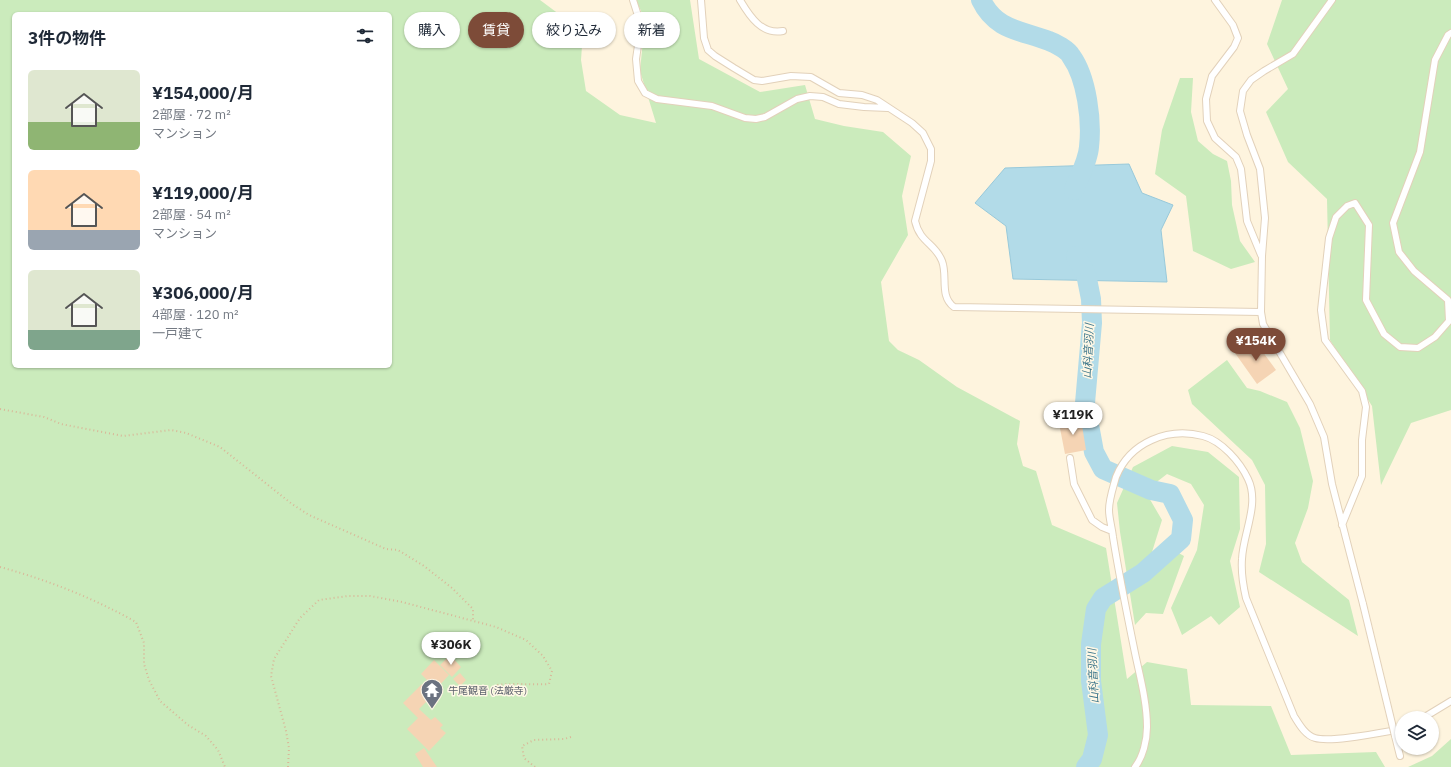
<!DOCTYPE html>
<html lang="ja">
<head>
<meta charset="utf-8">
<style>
  :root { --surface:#fff; --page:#f6f6f7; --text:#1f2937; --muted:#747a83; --accent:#7d4b38 }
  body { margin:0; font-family:"IBM Plex Sans","Noto Sans JP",sans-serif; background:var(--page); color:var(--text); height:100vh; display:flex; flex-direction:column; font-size:15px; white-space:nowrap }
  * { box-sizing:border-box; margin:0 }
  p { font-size:13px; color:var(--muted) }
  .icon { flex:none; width:22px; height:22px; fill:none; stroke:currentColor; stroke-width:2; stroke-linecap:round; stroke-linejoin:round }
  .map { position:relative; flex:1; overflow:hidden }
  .side { position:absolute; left:12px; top:12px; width:380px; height:356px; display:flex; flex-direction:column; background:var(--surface); border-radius:6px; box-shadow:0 1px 3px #0004 }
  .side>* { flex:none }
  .banner { position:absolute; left:404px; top:12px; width:380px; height:36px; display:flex; gap:8px }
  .tools { position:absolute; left:1395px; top:711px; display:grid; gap:8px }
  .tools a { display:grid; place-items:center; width:44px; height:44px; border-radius:50%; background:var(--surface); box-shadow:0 1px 3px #0004; font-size:20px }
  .price { position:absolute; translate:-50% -34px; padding:0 9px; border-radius:14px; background:#fff; color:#222; font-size:13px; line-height:26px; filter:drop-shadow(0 1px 2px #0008) }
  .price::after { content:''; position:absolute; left:50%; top:24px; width:12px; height:9px; margin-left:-6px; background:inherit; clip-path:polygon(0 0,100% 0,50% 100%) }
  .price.current { background:var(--accent); color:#fff }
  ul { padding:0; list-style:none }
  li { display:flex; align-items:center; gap:12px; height:100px; padding:0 16px }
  li span { display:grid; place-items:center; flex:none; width:112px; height:80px; border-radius:6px; color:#555 }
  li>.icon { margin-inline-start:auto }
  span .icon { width:48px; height:48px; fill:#fffc; stroke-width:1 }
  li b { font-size:17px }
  h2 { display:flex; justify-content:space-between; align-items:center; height:48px; padding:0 16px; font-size:17px }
  .pill { padding:0 14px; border-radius:18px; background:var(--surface); box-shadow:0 1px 3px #0004; font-size:14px; line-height:36px }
  .pill.current { background:var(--accent); color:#fff }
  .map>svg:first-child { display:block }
  .green { fill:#cbebbc; fill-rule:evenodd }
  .water { fill:#b2dbe8; stroke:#98c9da }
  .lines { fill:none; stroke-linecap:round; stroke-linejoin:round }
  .river { stroke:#b2dbe8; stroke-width:20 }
  .building { fill:#f5d4b4 }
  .service-casing { stroke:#e2d1ba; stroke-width:8 }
  .path { stroke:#d9b798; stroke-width:2; stroke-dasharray:1 3; stroke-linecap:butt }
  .service { stroke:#fff; stroke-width:6 }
  .service-bridge-casing { stroke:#e2d1ba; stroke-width:8; stroke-linecap:butt }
  .service-bridge { stroke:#fff; stroke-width:6 }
  .labels { text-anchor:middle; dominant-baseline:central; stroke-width:3; stroke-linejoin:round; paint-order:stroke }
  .worship-label { font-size:10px; fill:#5b616d; stroke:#fff8e6; text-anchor:start }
  .water-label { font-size:11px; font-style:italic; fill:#3d768b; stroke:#fff8e6 }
</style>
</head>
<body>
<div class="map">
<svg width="1451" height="767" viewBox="0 0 1451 767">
  <rect width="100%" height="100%" fill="#fef4de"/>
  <path class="green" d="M0,0h540l43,32 -2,28 5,31 34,24 36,8 -16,-52 5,-51 -9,-20h54l9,59 61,33 45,-7 10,34 29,7 39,6 28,24 -9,40 6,39 -27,47 8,59 9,9 21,10 38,27 63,34 -3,23 6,22 13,5 16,54 54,23 21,131 20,-17 40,7 4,36 80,1 20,49 85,-3 9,15h-1385zM14,14h376v352h-376z
    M1282,0h169v410l-40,13 -30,62 -9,-79 -42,-66 -3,-141 -39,-37 -22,-50 22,-23 -21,-45z
    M1180,78h13l-2,34 7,29 15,13 14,7 4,20 1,24 8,36 15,21 -24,7 -38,-18 -7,-55 -31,-22 7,-44z
    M1227,360l20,28 13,3 27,11 13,26 13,53 -5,27 -13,35 7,19 47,38 9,36 -99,-64 7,-28 -1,-59 -13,-25 -60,-56 -4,-14z
    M1172,446l36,6 31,25 1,52 -10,32 10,46 -21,18 -8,-9 -29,19 -11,-27 26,-58 7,-45 -13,-21 -24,-10 -22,17 17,29 -10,32 -9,14 10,4 22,-19 9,5 -21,58 -17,-1 -11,12 -15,-93 -3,-29 16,-36z
    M1451,739v28h-43l24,-11z"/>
  <path class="water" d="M1129,164l13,29 31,12 -12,25 6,52 -154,-3 -7,-53 -31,-23 30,-35z"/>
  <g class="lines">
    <path class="river" d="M981,0c15,31 40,30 68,41 6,2 19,9 22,15 16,22 21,65 18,91 -1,14 -10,30 -15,43
      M1076,256l10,18 5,25 1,24 -7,80 9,49 9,17 48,21 19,4 13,26 -2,19 -38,34 -40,25 -7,11 -5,35v37l7,54 -6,24 -6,8"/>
  </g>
  <path class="building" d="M1254,340l22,30 -19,14 -22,-31z
    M1081,419l5,31 -21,4 -6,-31z
    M450,655l11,12 -9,10 -12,-12z
    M434,660l15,15 -13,14 -4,-4 -5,4 6,6 -14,14 12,11 4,-3 8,8 -3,3 6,5 -17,18 -22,-22 11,-11 -15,-15 19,-19 3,2 4,-4 -8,-8z
    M460,673l6,7 -6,6 -7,-7z
    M424,748l13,19h-14l-8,-13z"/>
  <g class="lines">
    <g class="service-casing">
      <path id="service" d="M633,0l8,25 -5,34 2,22 7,12 12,6 55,7 33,12 11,1 9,-2 32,-18 13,-3 13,1 16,7 25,3 24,1
        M701,0l3,38 4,12 7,6 19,12 20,12 8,1 29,-5 20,1 28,16 23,2 15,5 35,23 11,10 8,16v12l-16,60c5,22 20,22 27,40 6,15 -3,35 12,46l307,5
        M740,0c10,17 22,35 43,31
        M1215,0l18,25 5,13 -4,9 -22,29 -6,23 1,22 8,17 21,19 5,12 6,52 14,34
        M1332,0l-39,54 -29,17 -13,9 -8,11 -3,20 7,24 13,34 5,49 -3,38 -1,56 2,12 47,80 14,33 8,47 31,120
        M1070,458l4,26 18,36 10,7 10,4
        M1342,525l20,-49v-36l4,-33 -4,-16 -37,-51 -4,-30 8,-72 7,-21 11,-11 8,-3 14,22 -3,75 18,34 16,13 18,1 17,-11 14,-16 -1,-21 -34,-29 -15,-19 -6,-29 27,-71 15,-92 13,-25 3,-2
        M1423,718l28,-17
        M1395,736l5,20
        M1135,767c8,-10 12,-27 12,-40 0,-25 -7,-50 -12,-74 -8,-39 -16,-78 -22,-116 -1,-9 -4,-19 -4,-27 0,-11 4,-22 7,-33 14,-35 52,-50 87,-41 19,5 37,26 45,43 12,25 -5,54 -6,80 -1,13 1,26 4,39l48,118c5,8 11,19 21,22 17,5 68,-6 87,-9"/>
    </g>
    <path class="path" d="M0,409l44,8 17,7 62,12 48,-6 15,3 34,14 72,57 17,11 77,34 12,1 26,16 28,22 21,21v12
      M0,567c48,13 93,31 136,55l8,21v21l5,16 11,21 28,24 18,11 12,14 7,17
      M288,767l1,-19 -3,-17 -15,-55 3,-17 26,-41 19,-18 29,-4h22l32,6 94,25 30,13 17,16 9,15 -3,13c-18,1 -34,-1 -52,1
      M535,767l-11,-9 -2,-12 12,-6 30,-1 7,-2"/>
    <use href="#service" class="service"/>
    <g class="service-bridge-casing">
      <path id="service-bridge" d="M1363,604l32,132"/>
    </g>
    <use href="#service-bridge" class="service-bridge"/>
  </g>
  <defs>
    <g id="temple-pin" transform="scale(1.15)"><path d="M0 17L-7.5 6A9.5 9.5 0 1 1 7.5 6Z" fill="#6b7280" stroke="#fff8e6"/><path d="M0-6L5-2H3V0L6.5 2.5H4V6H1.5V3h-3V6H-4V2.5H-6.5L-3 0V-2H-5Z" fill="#fff"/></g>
  </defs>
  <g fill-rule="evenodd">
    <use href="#temple-pin" x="432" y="690"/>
  </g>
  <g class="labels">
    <g class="worship-label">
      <text x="448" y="690">牛尾観音 (法厳寺)</text>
    </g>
    <g class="water-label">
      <text transform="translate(1088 351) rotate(-87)">山科音羽川</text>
      <text transform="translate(1093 676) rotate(-93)">山科音羽川</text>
    </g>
  </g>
</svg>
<div class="tools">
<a><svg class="icon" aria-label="layers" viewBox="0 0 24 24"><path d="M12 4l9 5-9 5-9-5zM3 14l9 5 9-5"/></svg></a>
</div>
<b class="price current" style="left:1256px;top:362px">¥154K</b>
<b class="price" style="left:1073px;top:436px">¥119K</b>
<b class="price" style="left:451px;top:666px">¥306K</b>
<div class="banner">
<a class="pill">購入</a>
<a class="pill current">賃貸</a>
<a class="pill">絞り込み</a>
<a class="pill">新着</a>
</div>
<section class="side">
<h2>3件の物件<svg class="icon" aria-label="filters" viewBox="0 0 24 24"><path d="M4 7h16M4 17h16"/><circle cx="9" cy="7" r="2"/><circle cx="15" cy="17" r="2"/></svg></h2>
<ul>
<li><span style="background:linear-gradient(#dfe7d0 65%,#8fb573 0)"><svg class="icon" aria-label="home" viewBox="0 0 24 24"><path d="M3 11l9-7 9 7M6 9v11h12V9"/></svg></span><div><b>¥154,000/月</b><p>2部屋 · 72 m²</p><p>マンション</p></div></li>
<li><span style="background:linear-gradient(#ffd9b3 75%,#9aa5b1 0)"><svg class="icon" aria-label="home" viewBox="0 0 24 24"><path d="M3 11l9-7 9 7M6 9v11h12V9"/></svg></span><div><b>¥119,000/月</b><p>2部屋 · 54 m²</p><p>マンション</p></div></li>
<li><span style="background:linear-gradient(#dfe7d0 75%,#7fa58c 0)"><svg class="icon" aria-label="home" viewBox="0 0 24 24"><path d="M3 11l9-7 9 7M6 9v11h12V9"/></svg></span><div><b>¥306,000/月</b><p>4部屋 · 120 m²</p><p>一戸建て</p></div></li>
</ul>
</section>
</div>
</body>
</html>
